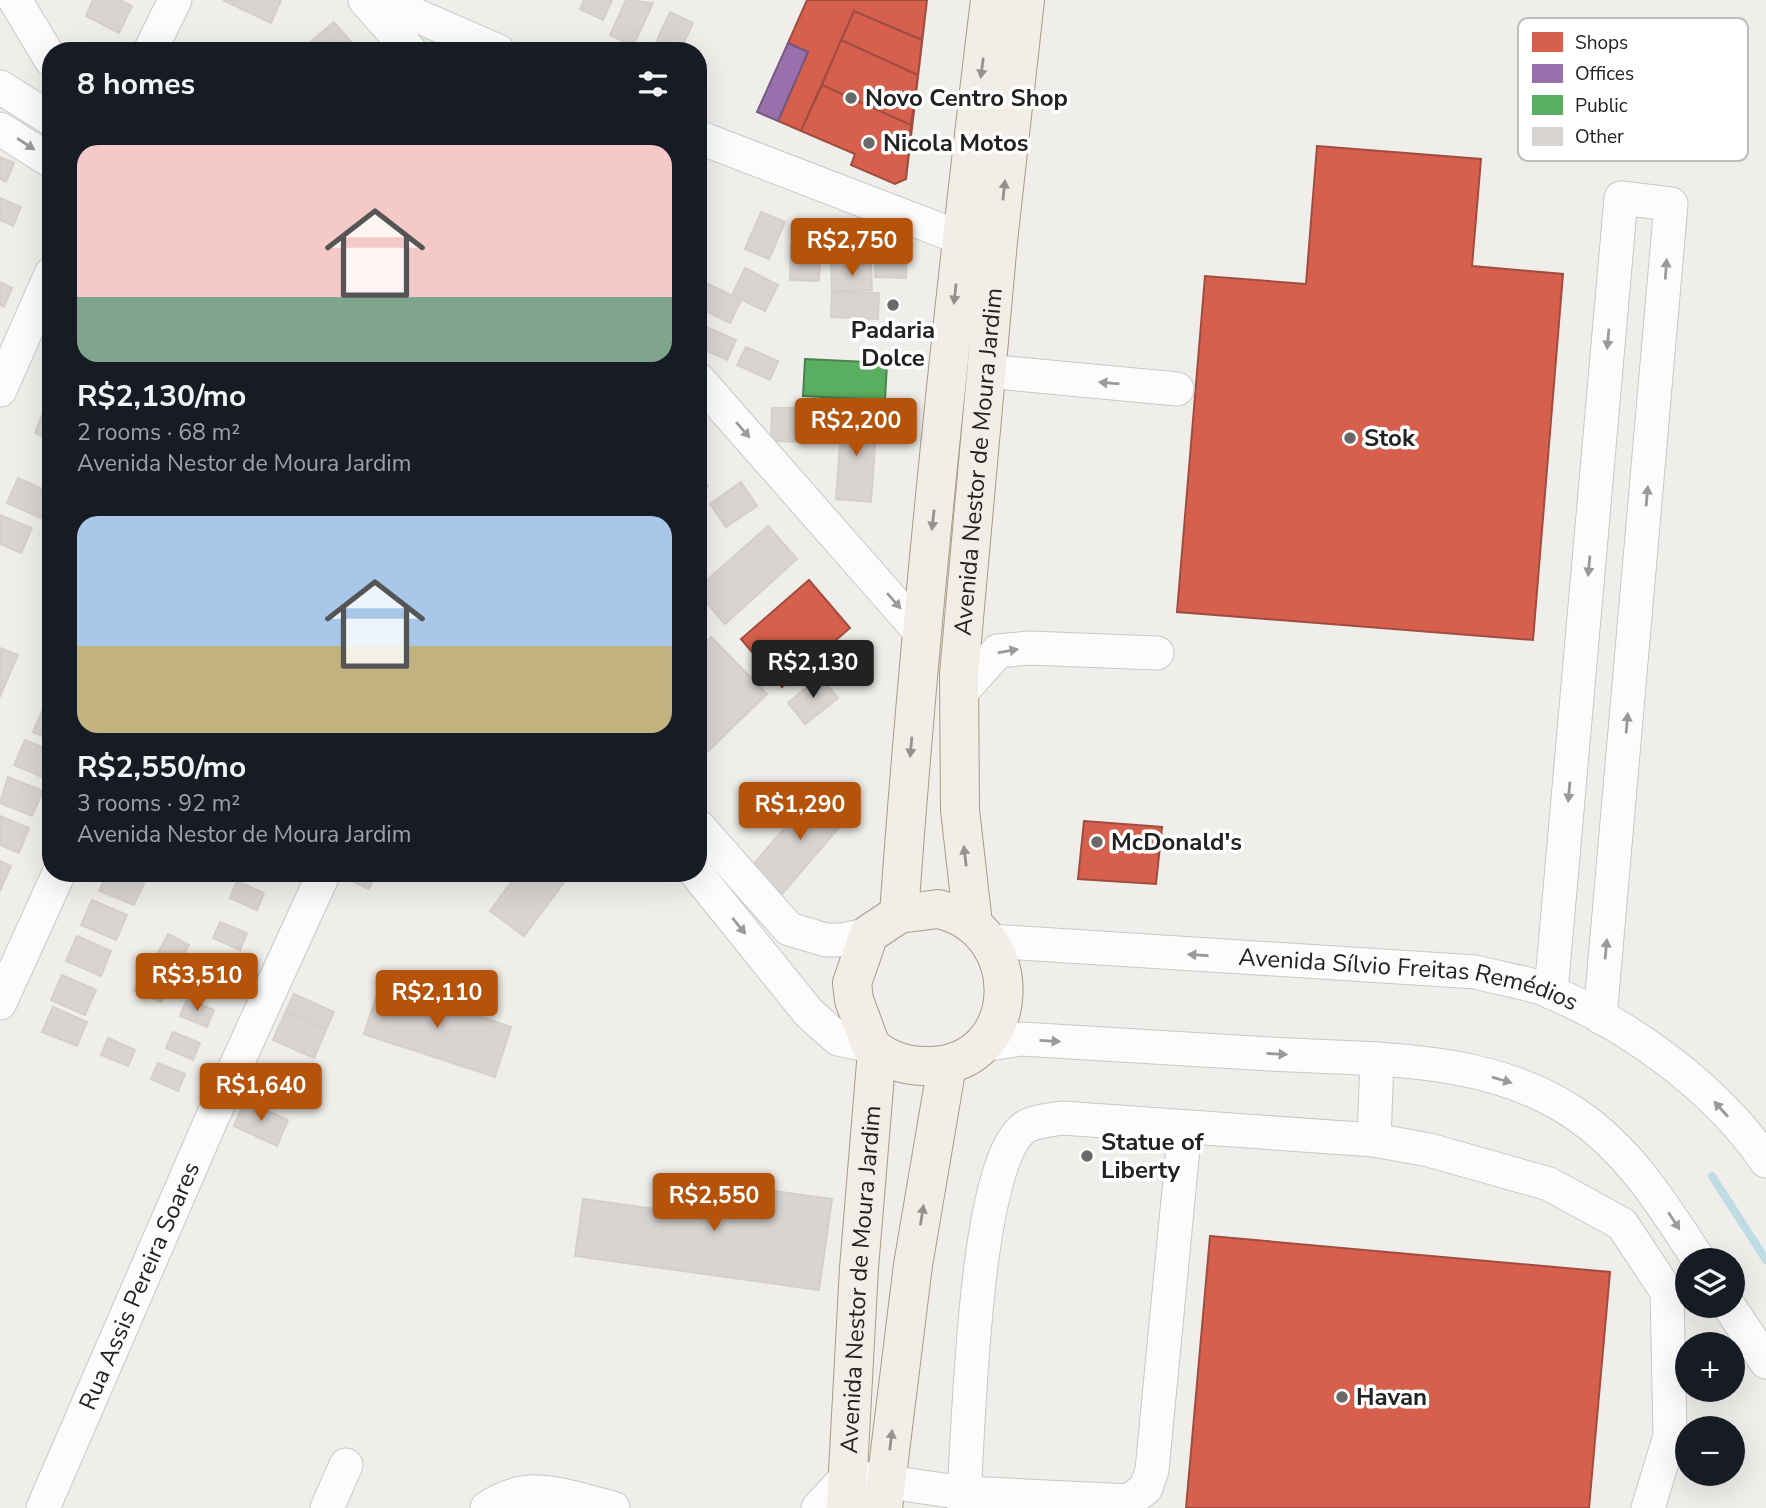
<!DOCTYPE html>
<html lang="en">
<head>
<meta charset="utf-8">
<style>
  :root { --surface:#171b24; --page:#242831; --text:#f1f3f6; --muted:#9ea1a6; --accent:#b45309 }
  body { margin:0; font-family:"Nunito Sans",sans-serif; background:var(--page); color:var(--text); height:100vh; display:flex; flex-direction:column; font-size:26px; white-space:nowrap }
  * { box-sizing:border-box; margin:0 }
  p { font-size:23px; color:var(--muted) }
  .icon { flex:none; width:38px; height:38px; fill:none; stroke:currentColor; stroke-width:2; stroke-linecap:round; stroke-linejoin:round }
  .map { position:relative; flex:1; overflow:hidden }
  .panel { position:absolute; left:42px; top:42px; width:665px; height:840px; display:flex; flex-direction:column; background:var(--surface); border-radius:28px; box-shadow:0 7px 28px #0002 }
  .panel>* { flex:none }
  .fabs { position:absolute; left:1675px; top:1248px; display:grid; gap:14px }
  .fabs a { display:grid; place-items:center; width:70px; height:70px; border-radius:50%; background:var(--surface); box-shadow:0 7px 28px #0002; font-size:35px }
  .price { position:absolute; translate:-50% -60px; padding:0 16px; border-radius:7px; background:var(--accent); color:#fff; font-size:23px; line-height:46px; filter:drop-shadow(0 2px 4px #0008) }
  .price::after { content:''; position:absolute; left:50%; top:42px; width:21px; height:16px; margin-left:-10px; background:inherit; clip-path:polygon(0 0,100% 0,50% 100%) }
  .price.selected { background:#222; color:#fff }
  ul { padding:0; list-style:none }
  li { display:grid; align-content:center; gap:14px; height:371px; padding:0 35px }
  li span { display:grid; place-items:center; height:217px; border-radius:21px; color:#555 }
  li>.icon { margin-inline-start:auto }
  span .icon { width:126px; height:126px; fill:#fffc; stroke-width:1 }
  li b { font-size:30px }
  h2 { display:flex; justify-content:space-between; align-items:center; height:84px; padding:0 35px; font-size:30px }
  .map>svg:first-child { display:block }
  .park { fill:#daf5da }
  .shops { fill:#d6604d; stroke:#a04d40; stroke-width:2 }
  .offices { fill:#9970ab; stroke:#755982; stroke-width:2 }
  .public { fill:#5aae61; stroke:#49844e; stroke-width:2 }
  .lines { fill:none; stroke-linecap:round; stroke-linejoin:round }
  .stream { stroke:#bfdbe3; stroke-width:8 }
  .building { fill:#d7d4d2; stroke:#d3d0cc; stroke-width:2 }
  .minor-casing { stroke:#c9c8c7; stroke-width:35 }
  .major-casing { stroke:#a79c86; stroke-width:40 }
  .minor { stroke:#fdfcfc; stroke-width:33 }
  .major { stroke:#f3ede7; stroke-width:38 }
  .oneway { fill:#95928e }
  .oneway2 { fill:#9a9a9a }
  .poi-dot { fill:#6a6968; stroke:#fff; stroke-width:2.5 }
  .labels { text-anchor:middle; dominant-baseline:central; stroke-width:7; stroke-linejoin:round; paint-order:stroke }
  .poi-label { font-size:24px; font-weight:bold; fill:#222; stroke:#fff; text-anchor:start }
  .street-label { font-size:24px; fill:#222; stroke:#fff }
  .key { fill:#fff; stroke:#bdbdbd; stroke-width:2 }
  .key-label { font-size:19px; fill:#222 }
</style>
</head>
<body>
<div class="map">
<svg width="1766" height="1508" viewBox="0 0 1766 1508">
  <rect width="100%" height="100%" fill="#f0eeeb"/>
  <path class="park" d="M400,21l67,30h-40z"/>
  <path class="shops" d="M807,0h120l-21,179 -11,5 -44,-19 4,-11 -77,-33 30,-69 -20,-9z
    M807,0h120l-5,40 -68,-29 -53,120 -23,-10 30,-69 -20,-9z
    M854,11l68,29 -4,35 -77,-35z
    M841,40l77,35 -7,50 -89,-40z
    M822,85l89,40 -5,54 -11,5 -44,-19 4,-11 -54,-23z
    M1317,146l164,13 -9,107 91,8 -30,366 -356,-28 28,-336 101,8z
    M809,580l41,48 -68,59 -41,-48z
    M1084,821l78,6 -6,57 -78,-5z
    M1210,1236l400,36 -21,236h-403z"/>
  <path class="offices" d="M788,43l20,9 -30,69 -21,-9z"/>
  <path class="public" d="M805,359l82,4 -2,37 -82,-4z"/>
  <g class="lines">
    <path class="stream" d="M1712,1176l54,84"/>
  </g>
  <path class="building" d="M93,0h27l12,6 -13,27 -33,-17z
    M223,0h58l-10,23z
    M584,0h28l-9,20 -23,-11z
    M626,0l27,3 -20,43 -23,-11z
    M670,12l23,11 -13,28h-28z
    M334,22l18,21 -10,8h-42z
    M0,157l14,6 -8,19 -6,-3z
    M0,198l21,9 -8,19 -13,-6z
    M761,212l24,10 -16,37 -24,-10z
    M819,224l40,1v22l-41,-1z
    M791,245l30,1 -2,35 -29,-1z
    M876,251l31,1 -1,26 -31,-1z
    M871,264l1,26 -40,1 -1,-26z
    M745,268l33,17 -13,26 -33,-16z
    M0,282l12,6 -8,19 -4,-2z
    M706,283l35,17 -11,23 -32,-16v-9z
    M832,291l47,2 -1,26 -47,-2z
    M704,326l32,14 -9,20 -29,-13z
    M746,347l32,14 -8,19 -33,-15z
    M45,408l6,2v30l-16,-7z
    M772,408h42l-2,34 -41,-1z
    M842,415l35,3 -6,84 -35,-3z
    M698,476l10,10 -10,9z
    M18,478l33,15 -10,25 -34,-15z
    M741,482l16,24 -31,21 -16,-23z
    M0,515l32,13 -11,25 -21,-9z
    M768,526l29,33 -72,65 -27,-31v-5z
    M711,637l56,57 -69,67v-111z
    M0,648l18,7 -12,27 -6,-2z
    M820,676l18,22 -33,26 -17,-21z
    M0,680l6,2 -6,15z
    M44,707l7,3v30l-18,-8z
    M25,740l26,11 -2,29 -35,-15z
    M8,777l35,14 -11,25 -32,-13z
    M817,790l31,27 -66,77 -31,-27z
    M0,816l29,12 -10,25 -19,-8z
    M0,861l11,5 -11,25z
    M107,873h20l18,8 -11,24 -35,-14z
    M345,873h31l-7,16 -26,-12z
    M518,873h53l-47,63 -34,-25z
    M237,881l27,12 -7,17 -27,-12z
    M92,900l35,15 -11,25 -35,-15z
    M220,922l27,11 -7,17 -27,-12z
    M168,934l21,11 -14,26 -21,-10z
    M77,936l34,15 -10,25 -35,-15z
    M204,960l27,12 -8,16 -27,-11z
    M142,974l27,11 -8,17 -27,-11z
    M62,975l34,15 -11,25 -34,-15z
    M381,983l130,44 -16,50 -131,-43z
    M294,994l40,18 -8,18 -40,-19z
    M187,999l27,11 -7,17 -27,-11z
    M53,1007l34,15 -10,24 -35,-14z
    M286,1011l40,19 -12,28 -41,-18z
    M173,1032l27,11 -7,17 -27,-12z
    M108,1038l27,12 -7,16 -27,-11z
    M158,1063l27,11 -7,17 -27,-12z
    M245,1101l43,19 -11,26 -43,-20z
    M660,1175l172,24 -13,91 -244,-34 8,-57 72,10z"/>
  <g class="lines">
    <g class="minor-casing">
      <g id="minor">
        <path d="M15,0l36,60"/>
        <path d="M365,0l45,51"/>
        <path d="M381,0l117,51"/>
        <path d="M150,51l25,-51"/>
        <path d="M0,87l51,32"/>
        <path d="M0,129l51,32"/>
        <path d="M698,137l263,101 27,3"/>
        <path d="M986,371l191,18"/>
        <path d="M698,379l224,255"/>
        <path d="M0,390l51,-116"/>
        <path d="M959,695l39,-44 31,-3 128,5"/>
        <path d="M698,826l91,103 37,11h16l27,-6"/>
        <path d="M696,873l113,140 29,26 33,7"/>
        <path id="s1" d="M991,941l485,31c25,7 54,10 77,21 79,34 164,96 213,168"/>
        <path d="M1551,992l70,-794 50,6 -71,813"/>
        <path d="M0,1003l59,-130"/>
        <path d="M982,1045l39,-6c83,5 166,10 249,15 103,6 219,0 307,61 54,37 87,92 122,145"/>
        <path d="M1374,1140l55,10 120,34 73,40 45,68 3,144 -22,72"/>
        <path d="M1729,1306l37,56"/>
        <path id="s2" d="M43,1508l166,-383 115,-252"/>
        <path d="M327,1508l19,-43"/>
        <path d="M487,1508c43,-30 79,-11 126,0"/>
        <path d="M818,1508l30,-32 116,17c5,-67 10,-331 61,-366 9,-6 26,-7 37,-9l312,22 3,-80"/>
        <path d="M964,1508v-15l165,8 17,-13 6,-18 33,-343"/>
      </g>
    </g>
    <g class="major-casing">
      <g id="major">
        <path d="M938,909c91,20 86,154 -7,157 -22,1 -43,-5 -60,-20l-17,-46 -2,-17 17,-49 30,-20z"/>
        <path d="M899,914c22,-306 54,-610 91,-914"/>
        <path id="s3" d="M973,924l-13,-114 -1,-136 39,-433 27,-241"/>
        <path id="s4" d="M846,1508l13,-240 18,-217"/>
        <path d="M883,1508l30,-243 34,-200"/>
      </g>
    </g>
    <use href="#minor" class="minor"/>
    <use href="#major" class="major"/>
  </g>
  <defs><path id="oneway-solid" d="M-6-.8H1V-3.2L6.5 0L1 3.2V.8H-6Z" transform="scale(1.75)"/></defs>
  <g class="oneway">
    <use href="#oneway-solid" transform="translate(982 68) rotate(97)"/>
    <use href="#oneway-solid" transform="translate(1004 190) rotate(-84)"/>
    <use href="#oneway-solid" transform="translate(955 294) rotate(96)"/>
    <use href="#oneway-solid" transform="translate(933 520) rotate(96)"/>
    <use href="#oneway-solid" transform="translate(911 747) rotate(95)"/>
    <use href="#oneway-solid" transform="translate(965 856) rotate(-97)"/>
    <use href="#oneway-solid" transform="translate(922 1215) rotate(-81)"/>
    <use href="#oneway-solid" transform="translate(891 1440) rotate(-83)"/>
  </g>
  <g class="oneway2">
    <use href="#oneway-solid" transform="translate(26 144) rotate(33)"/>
    <use href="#oneway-solid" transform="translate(1666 269) rotate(-86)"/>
    <use href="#oneway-solid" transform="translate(1608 339) rotate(95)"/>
    <use href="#oneway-solid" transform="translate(1109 383) rotate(-175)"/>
    <use href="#oneway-solid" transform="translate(743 430) rotate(49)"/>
    <use href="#oneway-solid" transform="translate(1647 496) rotate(-85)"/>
    <use href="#oneway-solid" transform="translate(1589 566) rotate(95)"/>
    <use href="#oneway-solid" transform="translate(894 601) rotate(49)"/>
    <use href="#oneway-solid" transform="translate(1008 651) rotate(-10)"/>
    <use href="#oneway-solid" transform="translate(1627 723) rotate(-85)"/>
    <use href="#oneway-solid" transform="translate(1569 792) rotate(95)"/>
    <use href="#oneway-solid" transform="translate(739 926) rotate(51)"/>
    <use href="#oneway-solid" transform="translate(1606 949) rotate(-85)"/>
    <use href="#oneway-solid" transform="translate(1198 955) rotate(-176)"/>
    <use href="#oneway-solid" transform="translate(1050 1041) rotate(3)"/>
    <use href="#oneway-solid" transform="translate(1277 1054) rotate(3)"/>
    <use href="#oneway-solid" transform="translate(1502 1080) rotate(16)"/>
    <use href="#oneway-solid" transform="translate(1721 1109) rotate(-132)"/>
    <use href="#oneway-solid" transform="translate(1674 1221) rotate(57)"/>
  </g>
  <g class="poi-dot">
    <circle cx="851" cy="98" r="7"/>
    <circle cx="869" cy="143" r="7"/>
    <circle cx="893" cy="305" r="7"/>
    <circle cx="1350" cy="438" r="7"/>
    <circle cx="1097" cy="842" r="7"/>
    <circle cx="1087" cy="1156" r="7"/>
    <circle cx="1342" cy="1397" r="7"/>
  </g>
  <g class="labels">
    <g class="poi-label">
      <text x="865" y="98">Novo Centro Shop</text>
      <text x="883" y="143">Nicola Motos</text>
      <text x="893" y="330" text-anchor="middle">Padaria<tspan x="893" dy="28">Dolce</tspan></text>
      <text x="1364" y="438">Stok</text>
      <text x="1111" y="842">McDonald's</text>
      <text x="1101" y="1142">Statue of<tspan x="1101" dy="28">Liberty</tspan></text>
      <text x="1356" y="1397">Havan</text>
    </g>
    <g class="street-label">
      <text stroke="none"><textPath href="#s3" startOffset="464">Avenida Nestor de Moura Jardim</textPath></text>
      <text stroke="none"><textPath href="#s1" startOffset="420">Avenida Sílvio Freitas Remédios</textPath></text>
      <text stroke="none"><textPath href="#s4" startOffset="229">Avenida Nestor de Moura Jardim</textPath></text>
      <text stroke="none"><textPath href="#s2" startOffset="242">Rua Assis Pereira Soares</textPath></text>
    </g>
  </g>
  <rect x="1518" y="18" width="230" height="143" rx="10" class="key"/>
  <rect x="1532" y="32" width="31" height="20" fill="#d6604d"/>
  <rect x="1532" y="64" width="31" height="19" fill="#9970ab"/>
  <rect x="1532" y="95" width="31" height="20" fill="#5aae61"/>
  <rect x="1532" y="127" width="31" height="19" fill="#d7d4d2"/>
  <g class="key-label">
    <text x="1575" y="49">Shops</text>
    <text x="1575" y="80">Offices</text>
    <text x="1575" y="112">Public</text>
    <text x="1575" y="143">Other</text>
  </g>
</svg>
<div class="fabs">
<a><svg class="icon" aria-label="layers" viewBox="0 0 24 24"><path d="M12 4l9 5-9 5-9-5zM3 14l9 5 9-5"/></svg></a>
<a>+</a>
<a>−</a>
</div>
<b class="price" style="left:852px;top:278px">R$2,750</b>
<b class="price" style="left:856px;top:458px">R$2,200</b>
<b class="price selected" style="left:813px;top:700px">R$2,130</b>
<b class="price" style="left:800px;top:842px">R$1,290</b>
<b class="price" style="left:197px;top:1013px">R$3,510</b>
<b class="price" style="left:437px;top:1030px">R$2,110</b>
<b class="price" style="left:261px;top:1123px">R$1,640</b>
<b class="price" style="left:714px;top:1233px">R$2,550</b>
<section class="panel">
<h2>8 homes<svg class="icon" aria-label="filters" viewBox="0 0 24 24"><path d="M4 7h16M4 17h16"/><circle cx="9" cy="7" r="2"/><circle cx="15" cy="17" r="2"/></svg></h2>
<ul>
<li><span style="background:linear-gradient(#f6c9c9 70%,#7fa58c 0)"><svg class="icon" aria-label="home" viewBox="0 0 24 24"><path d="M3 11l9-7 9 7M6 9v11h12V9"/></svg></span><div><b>R$2,130/mo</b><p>2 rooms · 68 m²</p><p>Avenida Nestor de Moura Jardim</p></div></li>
<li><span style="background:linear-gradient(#a9c7e8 60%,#c2b280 0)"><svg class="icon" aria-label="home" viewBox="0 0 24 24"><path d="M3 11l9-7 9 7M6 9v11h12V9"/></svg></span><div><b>R$2,550/mo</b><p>3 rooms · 92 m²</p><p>Avenida Nestor de Moura Jardim</p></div></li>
</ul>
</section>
</div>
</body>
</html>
